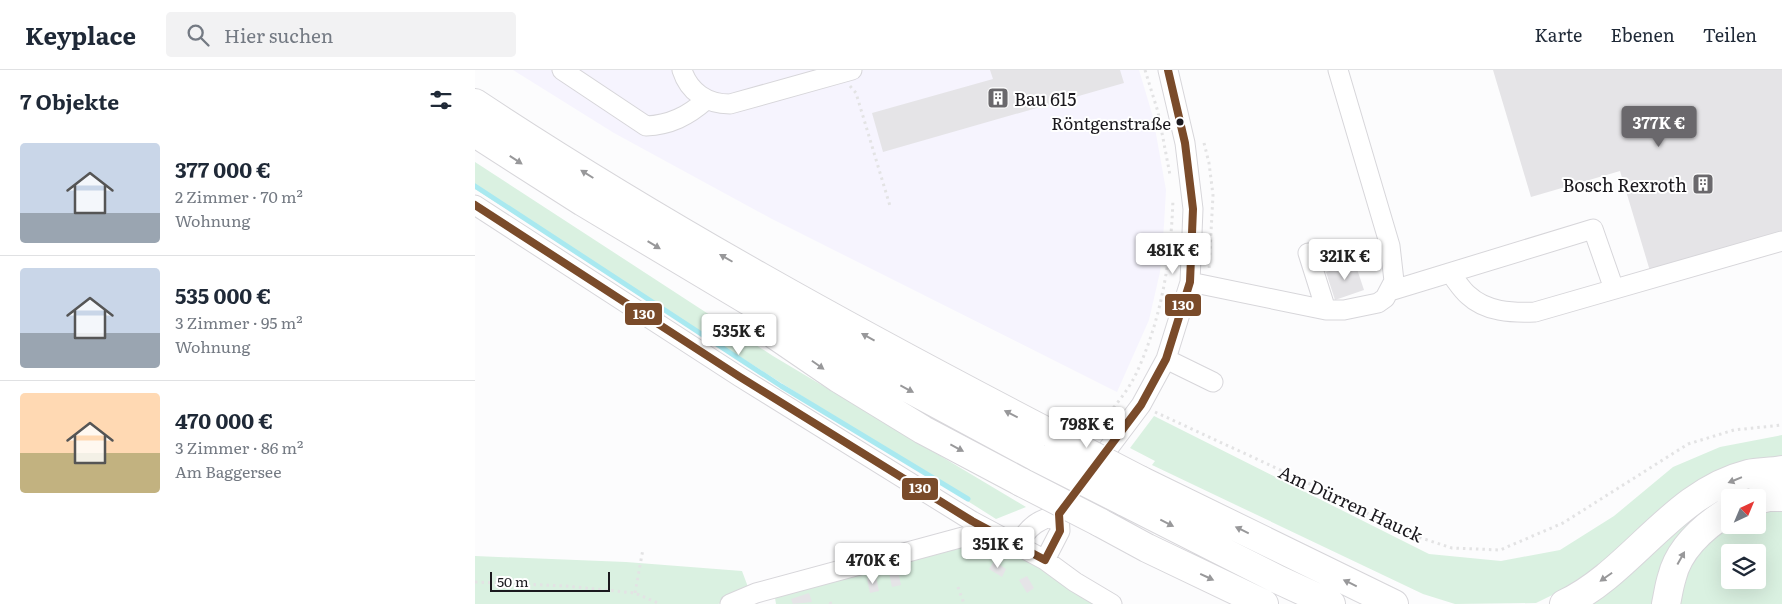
<!DOCTYPE html>
<html lang="de">
<head>
<meta charset="utf-8">
<style>
  :root { --surface:#fff; --page:#f2f2f3; --text:#1f2937; --muted:#747a83; --line:#e0e1e3; --accent:#6a686c }
  body { margin:0; font-family:Literata,serif; background:var(--page); color:var(--text); height:100vh; display:flex; flex-direction:column; font-size:19px; white-space:nowrap }
  * { box-sizing:border-box; margin:0 }
  p { font-size:16px; color:var(--muted) }
  .icon { flex:none; width:28px; height:28px; fill:none; stroke:currentColor; stroke-width:2; stroke-linecap:round; stroke-linejoin:round }
  .map { position:relative; flex:1; overflow:hidden }
  .drawer { display:flex; flex-direction:column; background:var(--surface); width:475px }
  .drawer>* { flex:none }
  .needle { width:32px; rotate:44deg }
  .controls { position:absolute; left:1246px; top:419px; display:grid; gap:10px }
  .controls a { display:grid; place-items:center; width:45px; height:45px; border-radius:5px; background:var(--surface); box-shadow:0 5px 20px #0002; font-size:25px }
  .scale { position:absolute; left:15px; bottom:12px; width:120px; box-sizing:border-box; padding-left:5px; border:2px solid #1b191e; border-top:0; font-size:14px; line-height:18px; white-space:nowrap; color:#1b191e; -webkit-text-stroke:4px #fff; paint-order:stroke }
  .price { position:absolute; translate:-50% -42px; padding:0 11px; border-radius:5px; background:#fff; color:#222; font-size:16px; line-height:32px; filter:drop-shadow(0 1px 2px #0008) }
  .price::after { content:''; position:absolute; left:50%; top:30px; width:15px; height:11px; margin-left:-8px; background:inherit; clip-path:polygon(0 0,100% 0,50% 100%) }
  .price.on { background:var(--accent); color:#fff }
  ul { padding:0; list-style:none }
  li { display:flex; align-items:center; gap:15px; height:125px; padding:0 20px }
  li+li { border-top:1px solid var(--line) }
  li span { display:grid; place-items:center; flex:none; width:140px; height:100px; border-radius:5px; color:#555 }
  li>.icon { margin-inline-start:auto }
  span .icon { width:60px; height:60px; fill:#fffc; stroke-width:1 }
  li b { font-size:21px }
  h2 { display:flex; justify-content:space-between; align-items:center; height:60px; padding:0 20px; font-size:21px }
  header { display:flex; align-items:center; gap:30px; box-sizing:border-box; height:70px; padding:0 25px; background:var(--surface); border-bottom:1px solid var(--line) }
  header strong { font-size:24px }
  nav { display:flex; gap:28px; margin-inline-start:auto; font-size:18px }
  .search { width:350px; height:45px; background:var(--page); display:flex; align-items:center; gap:12px; box-sizing:border-box; padding:0 18px; border-radius:5px; color:var(--muted); font-size:19px }
  main { display:flex; flex:1; min-height:0 }
  .map>svg:first-child { display:block }
  .built { fill:#f6f4fe }
  .green { fill:#daf1e1; fill-rule:evenodd }
  .lines { fill:none; stroke-linecap:round; stroke-linejoin:round }
  .stream { stroke:#a9e9f0; stroke-width:5 }
  .building { fill:#e5e4e7 }
  .minor-casing { stroke:#d7d6da; stroke-width:21 }
  .highway-casing { stroke:#d7d6da; stroke-width:30 }
  .path { stroke:#e3e3e4; stroke-width:3; stroke-dasharray:2.5 4; stroke-linecap:butt }
  .minor { stroke:#fff; stroke-width:19 }
  .highway { stroke:#fff; stroke-width:28 }
  .highway-bridge-casing { stroke:#d7d6da; stroke-width:30; stroke-linecap:butt }
  .highway-bridge { stroke:#fff; stroke-width:28 }
  .bus-1-casing { stroke:#fff; stroke-width:11 }
  .bus-1 { stroke:#7a4b2a; stroke-width:8 }
  .oneway { fill:#98989a }
  .bus-dot { fill:#1b191e; stroke:#fff; stroke-width:2 }
  .labels { text-anchor:middle; dominant-baseline:central; stroke-width:4; stroke-linejoin:round; paint-order:stroke }
  .bus-label { font-size:17px; fill:#1b191e; stroke:#fff; text-anchor:end }
  .poi-label { font-size:18px; fill:#1b191e; stroke:#fff; text-anchor:start }
  .street-label { font-size:18px; fill:#1b191e; stroke:#fff }
  .line-badge { stroke:#fff; stroke-width:2 }
  .badge-label { font-size:14px; text-anchor:middle; font-weight:bold; fill:#fff }
</style>
</head>
<body>
<header>
<strong>Keyplace</strong>
<div class="search"><svg class="icon" aria-label="search" viewBox="0 0 24 24"><circle cx="10" cy="10" r="6"/><path d="M15 15l6 6"/></svg>Hier suchen</div>
<nav><a>Karte</a><a>Ebenen</a><a>Teilen</a></nav>
</header>
<main>
<section class="drawer">
<h2>7 Objekte<svg class="icon" aria-label="filters" viewBox="0 0 24 24"><path d="M4 7h16M4 17h16"/><circle cx="9" cy="7" r="2"/><circle cx="15" cy="17" r="2"/></svg></h2>
<ul>
<li><span style="background:linear-gradient(#c9d6e8 70%,#9aa5b1 0)"><svg class="icon" aria-label="home" viewBox="0 0 24 24"><path d="M3 11l9-7 9 7M6 9v11h12V9"/></svg></span><div><b>377 000 €</b><p>2 Zimmer · 70 m²</p><p>Wohnung</p></div></li>
<li><span style="background:linear-gradient(#c9d6e8 65%,#9aa5b1 0)"><svg class="icon" aria-label="home" viewBox="0 0 24 24"><path d="M3 11l9-7 9 7M6 9v11h12V9"/></svg></span><div><b>535 000 €</b><p>3 Zimmer · 95 m²</p><p>Wohnung</p></div></li>
<li><span style="background:linear-gradient(#ffd9b3 60%,#c2b280 0)"><svg class="icon" aria-label="home" viewBox="0 0 24 24"><path d="M3 11l9-7 9 7M6 9v11h12V9"/></svg></span><div><b>470 000 €</b><p>3 Zimmer · 86 m²</p><p>Am Baggersee</p></div></li>
</ul>
</section>
<div class="map">
<svg width="1307" height="534" viewBox="0 0 1307 534">
  <rect width="100%" height="100%" fill="#fcfcfd"/>
  <path class="built" d="M38,0h626l14,47 13,73 -2,35 -4,47 -11,48 -32,72 -345,-173 -158,-86z"/>
  <path class="green" d="M0,92l298,194 253,151 -30,12 -521,-330z
    M679,346l275,138 72,7 59,-11 54,-34 59,-49 47,-20 62,-12v27l-166,91 -39,30 -41,20 -81,1 -32,-10 -271,-129 3,-4 -25,-13z
    M1289,410l-17,17 -17,1 -70,106h-88l139,-103z
    M1307,431v103h-109l21,-56 36,-23h27l1,-18zM1255,482h27v28h-27z
    M511,466l114,68h-324l-1,-6 9,-10z
    M0,486l151,6 116,9 9,24 -33,9h-243z"/>
  <g class="lines">
    <path class="stream" d="M0,116l306,200 187,113"/>
  </g>
  <path class="building" d="M515,0h130l4,13 -241,69 -11,-39 121,-34z
    M1018,0h289v162l-132,39 -30,-100 -89,26z
    M880,193l9,27 -29,10 -9,-28z
    M519,491l12,8 -4,8 -13,-8z
    M423,501l3,14 -9,2 -3,-14z
    M401,506l3,15 -9,2 -3,-14z
    M552,506l7,12 -7,5 -8,-13z
    M334,523l3,9 -19,2 -2,-5z"/>
  <g class="lines">
    <g class="minor-casing">
      <path id="minor" d="M87,0l84,56c24,-1 42,-10 60,-26
        M207,0c7,22 25,34 48,34l122,-34
        M0,135l265,172 232,144 73,39 30,22 37,22
        M833,183l18,57
        M975,203c6,7 11,16 18,22 18,17 44,18 67,17l247,-71
        M715,212l136,28h18l34,-7 7,-5 9,-17 -4,-35 -52,-176
        M915,221l203,-62 21,60
        M691,289l47,23
        M543,474c12,-19 20,-24 41,-30l82,-109 25,-46 24,-77 3,-73 -8,-66 -17,-73
        M570,490l15,-29 -1,-17
        M255,534l26,-11 233,-63"/>
    </g>
    <g class="highway-casing">
      <path id="highway" d="M0,33c186,123 382,230 580,333
        M0,63l108,69 184,110 271,146
        M300,265l63,43 85,52 98,52
        M665,410l254,124
        M1282,430l12,-3h13
        M648,431l156,79 52,24
        M624,452l48,26 117,56
        M1089,534c68,-32 108,-111 184,-130 11,-2 23,-2 34,-4
        M1191,534c2,-9 3,-18 6,-27 7,-29 34,-52 58,-67"/>
    </g>
    <path class="path" d="M670,0l13,42 12,63
      M375,16l6,7 34,113
      M729,73l5,20 4,32 -4,75
      M680,342l147,68 104,53 46,15 48,2 63,-27 125,-79 46,-14 48,-5
      M618,363c14,-18 33,-38 43,-59 26,-56 35,-115 37,-175
      M0,512l91,4 69,7 25,11
      M483,517l6,17
      M160,523l8,-44
      M355,532l1,2"/>
    <use href="#minor" class="minor"/>
    <use href="#highway" class="highway"/>
    <g class="highway-bridge-casing">
      <path id="highway-bridge" d="M580,366l85,44
        M563,388l85,43
        M546,412l78,40"/>
    </g>
    <use href="#highway-bridge" class="highway-bridge"/>
    <g class="bus-1-casing">
      <path id="bus-1" d="M0,135l265,172 232,144 73,39 15,-29 -1,-17 82,-109 25,-46 24,-77 3,-73 -8,-66 -17,-73"/>
    </g>
    <use href="#bus-1" class="bus-1"/>
  </g>
  <defs><path id="oneway-solid" d="M-6-.8H1V-3.2L6.5 0L1 3.2V.8H-6Z" transform="scale(1.25)"/></defs>
  <g class="oneway">
    <use href="#oneway-solid" transform="translate(41 90) rotate(33)"/>
    <use href="#oneway-solid" transform="translate(112 104) rotate(-148)"/>
    <use href="#oneway-solid" transform="translate(179 175) rotate(31)"/>
    <use href="#oneway-solid" transform="translate(251 188) rotate(-150)"/>
    <use href="#oneway-solid" transform="translate(393 267) rotate(-151)"/>
    <use href="#oneway-solid" transform="translate(343 295) rotate(35)"/>
    <use href="#oneway-solid" transform="translate(432 319) rotate(28)"/>
    <use href="#oneway-solid" transform="translate(536 344) rotate(-153)"/>
    <use href="#oneway-solid" transform="translate(482 378) rotate(28)"/>
    <use href="#oneway-solid" transform="translate(1260 410) rotate(158)"/>
    <use href="#oneway-solid" transform="translate(692 453) rotate(27)"/>
    <use href="#oneway-solid" transform="translate(767 460) rotate(-154)"/>
    <use href="#oneway-solid" transform="translate(1206 488) rotate(-61)"/>
    <use href="#oneway-solid" transform="translate(732 507) rotate(25)"/>
    <use href="#oneway-solid" transform="translate(1131 507) rotate(145)"/>
    <use href="#oneway-solid" transform="translate(875 513) rotate(-154)"/>
  </g>
  <defs>
    <g id="building-square" transform="scale(1.125)"><rect x="-9" y="-9" width="18" height="18" rx="4" fill="#6a686c" stroke="#fff"/><path d="M-4-6H4V6H1V3H-1V6H-4ZM-2.5-4.3h1.7v1.8h-1.7ZM.8-4.3h1.7v1.8H.8ZM-2.5-1h1.7V.8h-1.7ZM.8-1h1.7V.8H.8Z" fill="#fff"/></g>
  </defs>
  <g fill-rule="evenodd">
    <use href="#building-square" x="523" y="28"/>
    <use href="#building-square" x="1228" y="114"/>
  </g>
  <circle class="bus-dot" cx="705" cy="52" r="4.5"/>
  <g class="labels">
    <g class="bus-label">
      <text x="696" y="52">Röntgenstraße</text>
    </g>
    <g class="poi-label">
      <text x="539" y="28">Bau 615</text>
      <text x="1212" y="114" text-anchor="end">Bosch Rexroth</text>
    </g>
    <g class="street-label">
      <text transform="translate(876 433) rotate(25)">Am Dürren Hauck</text>
    </g>
  </g>
  <g class="line-badge">
    <rect x="689" y="223" width="38" height="24" rx="5" fill="#7a4b2a"/>
    <rect x="149" y="232" width="39" height="24" rx="5" fill="#7a4b2a"/>
    <rect x="426" y="407" width="38" height="24" rx="5" fill="#7a4b2a"/>
  </g>
  <g class="badge-label">
    <text x="708" y="240">130</text>
    <text x="169" y="249">130</text>
    <text x="445" y="423">130</text>
  </g>
</svg>
<div class="controls">
<a><svg class="needle" viewBox="-14 -14 28 28"><path d="M0-13l5 13h-10z" fill="#e53935"/><path d="M0 13l5-13h-10z" fill="#747a83"/></svg></a>
<a><svg class="icon" aria-label="layers" viewBox="0 0 24 24"><path d="M12 4l9 5-9 5-9-5zM3 14l9 5 9-5"/></svg></a>
</div>
<div class="scale">50 m</div>
<b class="price on" style="left:1184px;top:78px">377K €</b>
<b class="price" style="left:698px;top:205px">481K €</b>
<b class="price" style="left:870px;top:211px">321K €</b>
<b class="price" style="left:264px;top:286px">535K €</b>
<b class="price" style="left:612px;top:379px">798K €</b>
<b class="price" style="left:523px;top:499px">351K €</b>
<b class="price" style="left:398px;top:515px">470K €</b>
</div>
</main>
</body>
</html>
